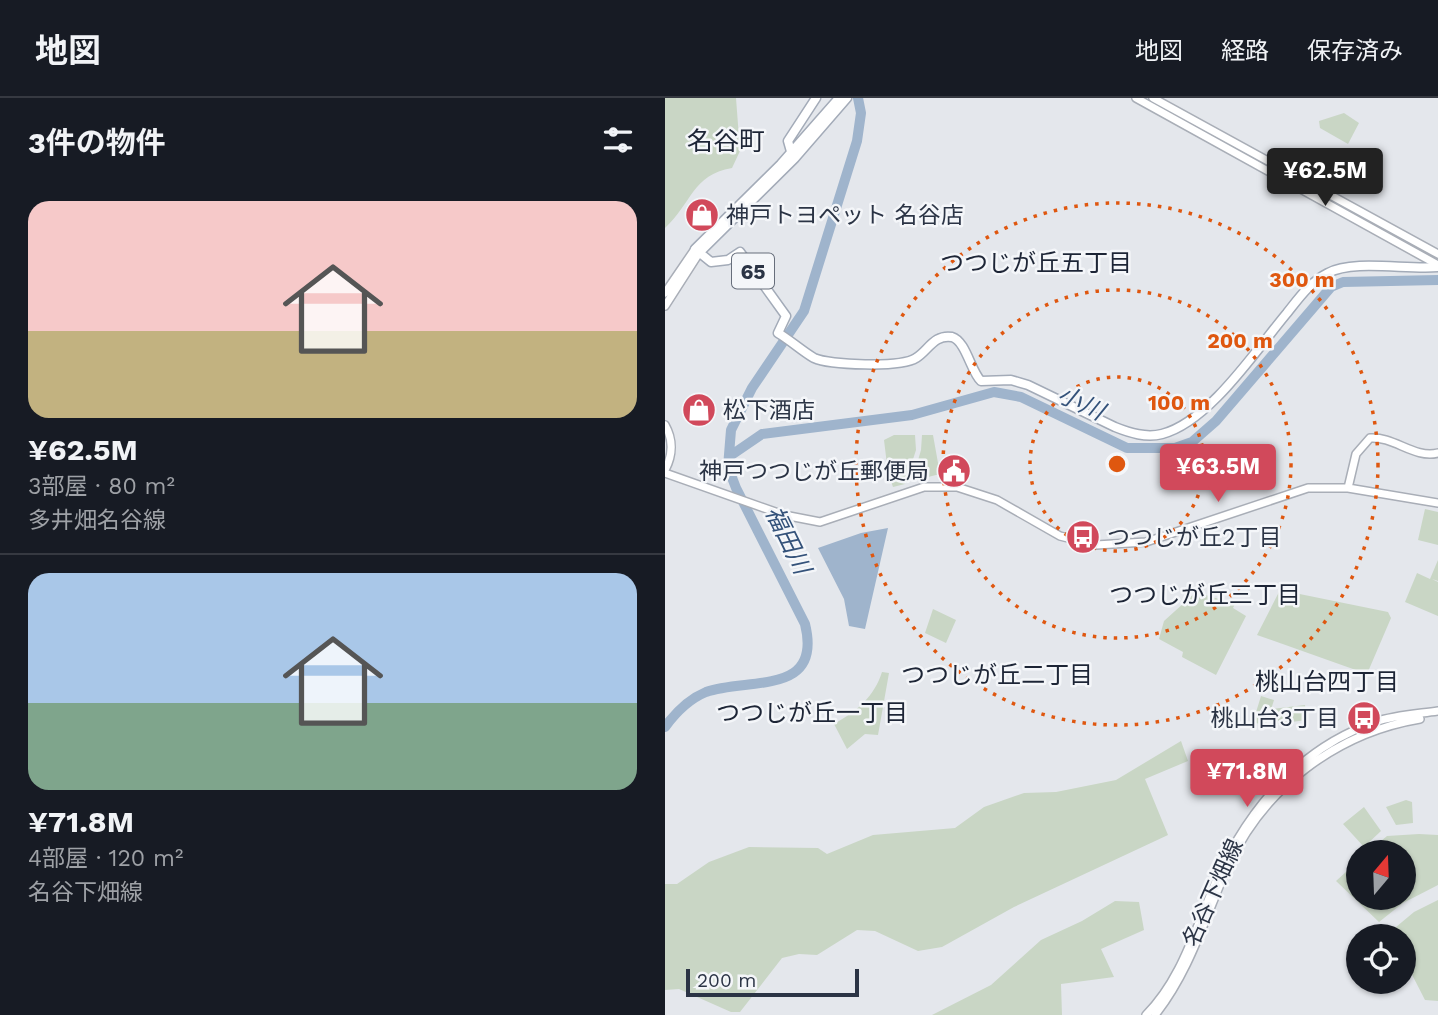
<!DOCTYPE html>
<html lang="ja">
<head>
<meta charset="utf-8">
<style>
  :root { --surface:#171b24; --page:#20242c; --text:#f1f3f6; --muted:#9ea1a6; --line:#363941; --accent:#d1495b }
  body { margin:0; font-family:"Work Sans","Noto Sans JP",sans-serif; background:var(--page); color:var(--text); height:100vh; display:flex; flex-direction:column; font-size:26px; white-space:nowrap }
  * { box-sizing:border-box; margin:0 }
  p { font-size:23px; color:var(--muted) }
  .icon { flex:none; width:38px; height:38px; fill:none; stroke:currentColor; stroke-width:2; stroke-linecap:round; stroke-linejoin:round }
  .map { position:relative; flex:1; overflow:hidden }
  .sheet { display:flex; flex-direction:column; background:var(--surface); width:665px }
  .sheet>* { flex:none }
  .needle { width:46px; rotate:19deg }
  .tools { position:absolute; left:681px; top:742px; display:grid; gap:14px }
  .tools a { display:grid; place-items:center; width:70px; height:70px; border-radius:50%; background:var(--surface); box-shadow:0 2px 5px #0004; font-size:35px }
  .scale { position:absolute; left:21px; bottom:18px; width:173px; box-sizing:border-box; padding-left:7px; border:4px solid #2b3445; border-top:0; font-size:19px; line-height:24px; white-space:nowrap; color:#2b3445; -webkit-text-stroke:5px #f4f6f9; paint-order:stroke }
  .price { position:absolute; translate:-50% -60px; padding:0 16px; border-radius:7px; background:var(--accent); color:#fff; font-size:23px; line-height:46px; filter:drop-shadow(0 2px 4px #0008) }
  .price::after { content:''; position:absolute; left:50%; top:42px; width:21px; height:16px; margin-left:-10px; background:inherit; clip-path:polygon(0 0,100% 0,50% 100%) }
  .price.selected { background:#222; color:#fff }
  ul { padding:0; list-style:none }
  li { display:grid; align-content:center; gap:14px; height:371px; padding:0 28px }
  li+li { border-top:2px solid var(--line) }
  li span { display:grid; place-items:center; height:217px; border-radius:21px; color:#555 }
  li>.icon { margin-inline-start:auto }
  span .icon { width:126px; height:126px; fill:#fffc; stroke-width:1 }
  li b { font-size:30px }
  h2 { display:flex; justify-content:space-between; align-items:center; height:84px; padding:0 28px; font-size:30px }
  header { display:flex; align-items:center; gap:42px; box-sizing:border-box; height:98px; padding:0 35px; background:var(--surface); border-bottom:2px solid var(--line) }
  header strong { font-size:33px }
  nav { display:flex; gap:38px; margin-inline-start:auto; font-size:24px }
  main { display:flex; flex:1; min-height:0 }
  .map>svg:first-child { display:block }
  .green { fill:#c9d6c5 }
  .water { fill:#9fb4cc }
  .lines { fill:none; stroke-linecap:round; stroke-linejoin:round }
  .river { stroke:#9fb4cc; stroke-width:10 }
  .secondary-casing { stroke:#a9aeb7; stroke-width:10 }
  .primary-casing { stroke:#a3abb8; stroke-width:11 }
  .secondary { stroke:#fff; stroke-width:7 }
  .primary { stroke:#fff; stroke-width:8 }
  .ring { fill:none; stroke:#df570f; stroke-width:3.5; stroke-dasharray:3.5 7 }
  .labels { text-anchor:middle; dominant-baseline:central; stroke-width:5; stroke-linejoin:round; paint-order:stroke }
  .shield { fill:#f4f6f9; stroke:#676e7b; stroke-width:2 }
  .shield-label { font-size:21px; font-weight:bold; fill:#2b3445 }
  .poi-label { font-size:23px; fill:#2b3445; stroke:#f4f6f9; text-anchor:start }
  .street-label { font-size:23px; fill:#2b3445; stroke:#f4f6f9 }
  .neighbourhood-label { font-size:24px; fill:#1d2536; stroke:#f4f6f9 }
  .water-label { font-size:24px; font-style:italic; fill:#34527a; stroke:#f4f6f9 }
  .quarter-label { font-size:26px; fill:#1d2536; stroke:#f4f6f9 }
  .centre { fill:#df570f; stroke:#f4f6f9; stroke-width:3.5 }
  .ring-label { font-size:21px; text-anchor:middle; font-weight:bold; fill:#df570f; stroke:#f4f6f9; stroke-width:5; stroke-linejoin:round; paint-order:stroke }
</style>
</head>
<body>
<header>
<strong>地図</strong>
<nav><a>地図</a><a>経路</a><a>保存済み</a></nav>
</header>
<main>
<section class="sheet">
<h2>3件の物件<svg class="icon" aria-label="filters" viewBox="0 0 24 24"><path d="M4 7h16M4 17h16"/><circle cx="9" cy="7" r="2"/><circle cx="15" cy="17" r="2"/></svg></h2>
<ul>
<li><span style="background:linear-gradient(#f6c9c9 60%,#c2b280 0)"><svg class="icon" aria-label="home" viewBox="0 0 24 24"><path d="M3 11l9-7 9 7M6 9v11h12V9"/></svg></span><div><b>¥62.5M</b><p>3部屋 · 80 m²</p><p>多井畑名谷線</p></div></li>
<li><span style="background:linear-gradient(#a9c7e8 60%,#7fa58c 0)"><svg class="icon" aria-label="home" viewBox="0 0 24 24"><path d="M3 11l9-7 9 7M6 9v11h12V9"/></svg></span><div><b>¥71.8M</b><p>4部屋 · 120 m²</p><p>名谷下畑線</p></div></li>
</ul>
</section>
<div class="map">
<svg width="773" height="917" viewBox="0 0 773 917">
  <rect width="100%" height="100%" fill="#e4e7ec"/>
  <path class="green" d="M0,0h71l4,53 -8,17c-40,7 -40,35 -67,60z
    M679,15l15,10 -11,21 -28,-16 -1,-7z
    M229,337h21l1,15 -11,34 -12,3 -5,-14 -4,-33z
    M257,337h11l7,39 -28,7 9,-31z
    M760,411l13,3v33l-20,-5z
    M773,462v21l-6,-2 6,3v34l-33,-14 12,-29 13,6z
    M615,492l108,22 3,6 -24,56 -110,-39z
    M531,494l39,12 -2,4 13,8 -30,59 -34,-18 1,-5 -24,-13 5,-18z
    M268,511l23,11 -10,23 -21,-10z
    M217,574l7,1 -11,62 -13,-1 -18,15 -13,-25c23,-13 40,-27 48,-52z
    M596,598l13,4 -8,26 -13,-4z
    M640,607l2,15 -32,4 -3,-15z
    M516,643l7,20 -43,18 23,56 -154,72 -72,40 -24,4 -43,-20 -18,-1 -40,25 -18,-1 -17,4 -42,54h-9l-52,-23 -14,1v-106h12l32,-22 40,-15 69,1 9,6 46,-19 82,-7 29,-21 40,-14 32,-1 60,-12z
    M741,702l6,2 1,21 -17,2 -10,-18z
    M699,709l17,24 -17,16 -21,-23z
    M754,736l19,1v50l-35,18 -24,19 -43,-41 22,-20v37h45v-46h-35l19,-16z
    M773,802v101l-13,-1 -21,-41 -1,-23h-11l-2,-4 24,-20z
    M450,803l24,1 5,28 -43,19 13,28 -53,7 1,31h-130l59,-30 50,-45 41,-19z"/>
  <path class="water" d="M223,430l-23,101 -16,-3 -5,-27 -26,-51 43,-15z"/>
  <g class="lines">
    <path class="river" d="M65,358l32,-22 150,-19 82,-23 27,5 106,51h48l17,-6 24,-21 115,-134 12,-5 95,-2
      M0,629c11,-15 24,-28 41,-35 41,-15 117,5 99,-68l-69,-136 -8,-21 3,-37 21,-42 52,-77 53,-170 4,-28 -3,-15"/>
    <g class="secondary-casing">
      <path id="secondary" d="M471,0l302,167
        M488,0l285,156
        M0,195l30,-44
        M0,208l34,-53
        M0,327c8,14 8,30 0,45
        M0,375l119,42 36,7 104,-35h33l40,13 63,36 36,9 50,-3 162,-54h40l90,15
        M683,390l8,-34 14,-16c24,-2 44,21 68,15
        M481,917c32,-32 46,-76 63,-117 31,-78 83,-147 166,-176 20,-7 42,-8 63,-11
        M490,917c35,-44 50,-98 73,-149 36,-78 108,-133 192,-147"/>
    </g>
    <g class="primary-casing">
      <path id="primary" d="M174,0l-58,66 -86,85 16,13 17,-2 12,-8 46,64 -8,17c12,7 24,18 36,25 15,7 87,10 102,0 12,-7 18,-24 36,-21 14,4 19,35 29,44l30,-1 17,5 87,42c15,6 31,11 47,7 47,-12 94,-84 125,-121 12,-15 23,-31 41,-40 25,-14 79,-3 110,-6
        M127,57l-4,-14 28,-43
        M34,155l96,-95 52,-60"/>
    </g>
    <use href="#secondary" class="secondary"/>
    <use href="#primary" class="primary"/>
  </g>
  <g class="ring">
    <circle cx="452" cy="366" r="87"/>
    <circle cx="452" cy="366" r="174"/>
    <circle cx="452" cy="366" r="261"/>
  </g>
  <defs>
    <g id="shop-disc" transform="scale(1.75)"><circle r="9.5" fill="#d1495b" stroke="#f4f6f9"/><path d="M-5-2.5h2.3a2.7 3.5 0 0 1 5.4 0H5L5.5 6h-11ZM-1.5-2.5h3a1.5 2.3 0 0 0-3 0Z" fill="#fff"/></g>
    <g id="civic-disc" transform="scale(1.75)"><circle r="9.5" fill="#d1495b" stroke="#f4f6f9"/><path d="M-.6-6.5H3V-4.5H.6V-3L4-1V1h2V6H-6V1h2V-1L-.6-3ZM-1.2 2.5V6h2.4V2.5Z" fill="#fff"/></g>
    <g id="bus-disc" transform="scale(1.75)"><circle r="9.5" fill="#d1495b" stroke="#f4f6f9"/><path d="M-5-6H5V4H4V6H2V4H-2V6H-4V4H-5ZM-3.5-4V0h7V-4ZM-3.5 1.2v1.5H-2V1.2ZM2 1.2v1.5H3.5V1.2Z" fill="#fff"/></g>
  </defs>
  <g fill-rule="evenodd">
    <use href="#shop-disc" x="37" y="117"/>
    <use href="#shop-disc" x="34" y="312"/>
    <use href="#civic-disc" x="289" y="373"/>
    <use href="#bus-disc" x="418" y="439"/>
    <use href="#bus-disc" x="699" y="620"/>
  </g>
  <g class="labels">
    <rect class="shield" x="67" y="155.5" width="42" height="35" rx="5"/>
    <g class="shield-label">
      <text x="88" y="173">65</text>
    </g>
    <g class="poi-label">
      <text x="61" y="117">神戸トヨペット 名谷店</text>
      <text x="58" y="312">松下酒店</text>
      <text x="264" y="373" text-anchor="end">神戸つつじが丘郵便局</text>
      <text x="442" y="439">つつじが丘2丁目</text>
      <text x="674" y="620" text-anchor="end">桃山台3丁目</text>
    </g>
    <g class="street-label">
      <text transform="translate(548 795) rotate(-66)">名谷下畑線</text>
    </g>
    <g class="neighbourhood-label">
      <text x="371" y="165">つつじが丘五丁目</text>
      <text x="540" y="497">つつじが丘三丁目</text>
      <text x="332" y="577">つつじが丘二丁目</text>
      <text x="662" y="584">桃山台四丁目</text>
      <text x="147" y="615">つつじが丘一丁目</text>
    </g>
    <g class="water-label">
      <text transform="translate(416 305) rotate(25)">小川</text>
      <text transform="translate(123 442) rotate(64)">福田川</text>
    </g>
    <g class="quarter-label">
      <text x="61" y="43">名谷町</text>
    </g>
  </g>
  <circle cx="452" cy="366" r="10" class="centre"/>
  <g class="ring-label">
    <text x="637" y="189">300 m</text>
    <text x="575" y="250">200 m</text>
    <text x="514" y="312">100 m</text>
  </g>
</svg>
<div class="tools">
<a><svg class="needle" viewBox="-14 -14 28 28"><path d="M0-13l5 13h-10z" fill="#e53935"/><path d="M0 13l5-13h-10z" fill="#9ea1a6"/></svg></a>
<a><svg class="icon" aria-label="locate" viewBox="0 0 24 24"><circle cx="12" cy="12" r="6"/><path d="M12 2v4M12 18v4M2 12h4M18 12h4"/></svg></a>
</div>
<div class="scale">200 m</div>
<b class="price selected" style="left:660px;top:110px">¥62.5M</b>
<b class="price" style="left:553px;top:406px">¥63.5M</b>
<b class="price" style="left:582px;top:711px">¥71.8M</b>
</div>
</main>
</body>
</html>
